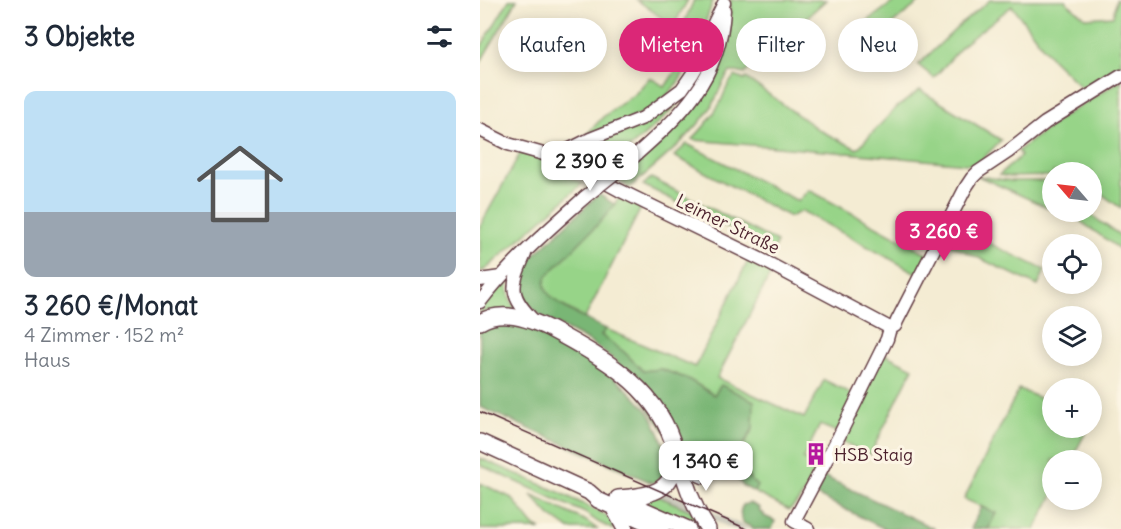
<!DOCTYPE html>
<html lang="de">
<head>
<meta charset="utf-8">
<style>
  :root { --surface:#fff; --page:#f6f6f7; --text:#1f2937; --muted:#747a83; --line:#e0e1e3; --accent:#db2777 }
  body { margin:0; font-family:Delius,sans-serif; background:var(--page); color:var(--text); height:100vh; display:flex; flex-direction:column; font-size:22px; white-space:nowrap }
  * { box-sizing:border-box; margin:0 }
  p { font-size:20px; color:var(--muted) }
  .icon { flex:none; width:33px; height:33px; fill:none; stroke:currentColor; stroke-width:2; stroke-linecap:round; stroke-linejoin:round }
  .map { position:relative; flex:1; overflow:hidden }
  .drawer { display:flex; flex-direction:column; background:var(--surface); width:480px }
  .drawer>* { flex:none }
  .banner { position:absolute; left:18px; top:18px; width:532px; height:54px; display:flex; gap:12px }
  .needle { width:39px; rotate:298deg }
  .controls { position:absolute; left:562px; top:162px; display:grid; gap:12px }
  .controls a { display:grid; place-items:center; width:60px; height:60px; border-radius:50%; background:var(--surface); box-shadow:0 3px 15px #0003; font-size:30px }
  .price { position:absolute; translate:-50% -51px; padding:0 14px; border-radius:12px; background:#fff; color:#222; font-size:20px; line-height:39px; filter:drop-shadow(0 2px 3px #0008) }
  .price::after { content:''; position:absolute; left:50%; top:36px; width:18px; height:14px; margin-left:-9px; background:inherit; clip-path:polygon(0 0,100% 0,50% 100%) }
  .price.current { background:var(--accent); color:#fff }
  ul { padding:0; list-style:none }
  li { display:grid; align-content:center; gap:12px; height:318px; padding:0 24px }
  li+li { border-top:2px solid var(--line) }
  li span { display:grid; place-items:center; height:186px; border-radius:12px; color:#555 }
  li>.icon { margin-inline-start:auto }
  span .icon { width:108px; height:108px; fill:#fffc; stroke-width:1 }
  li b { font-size:26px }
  h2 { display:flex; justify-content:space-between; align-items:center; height:72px; padding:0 24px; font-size:26px }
  .tag { padding:0 21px; border-radius:27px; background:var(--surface); box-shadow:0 3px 15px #0003; font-size:21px; line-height:54px }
  .tag.current { background:var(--accent); color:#fff }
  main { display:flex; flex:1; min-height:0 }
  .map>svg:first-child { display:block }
  .industrial { fill:#c6c5b8 }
  .green { fill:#97d488; stroke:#707a5a; stroke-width:1.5 }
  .forest { fill:#79b674; stroke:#626a50; stroke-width:1.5 }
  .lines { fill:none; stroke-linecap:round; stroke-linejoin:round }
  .minor-casing { stroke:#643e44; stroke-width:15 }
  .major-casing { stroke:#643e44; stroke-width:18 }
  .minor { stroke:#fff; stroke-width:12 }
  .major { stroke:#fff; stroke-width:15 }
  .tram { stroke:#4a1f2b; stroke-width:1.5 }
  .minor-bridge-casing { stroke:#643e44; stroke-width:15; stroke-linecap:butt }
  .minor-bridge { stroke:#fff; stroke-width:12 }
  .labels { text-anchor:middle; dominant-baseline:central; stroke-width:6; stroke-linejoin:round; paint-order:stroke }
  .street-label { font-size:18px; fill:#4a1f2b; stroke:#fcf5e5 }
  .poi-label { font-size:18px; fill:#4a1f2b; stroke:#fcf5e5; text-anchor:start }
</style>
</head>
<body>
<main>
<section class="drawer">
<h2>3 Objekte<svg class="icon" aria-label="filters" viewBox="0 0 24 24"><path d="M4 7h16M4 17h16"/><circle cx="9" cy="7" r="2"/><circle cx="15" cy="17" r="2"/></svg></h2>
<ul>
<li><span style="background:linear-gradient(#bfe0f5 65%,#9aa5b1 0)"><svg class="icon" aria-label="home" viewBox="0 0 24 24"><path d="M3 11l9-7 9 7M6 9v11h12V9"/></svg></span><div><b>3 260 €/Monat</b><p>4 Zimmer · 152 m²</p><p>Haus</p></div></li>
</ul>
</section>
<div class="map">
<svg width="641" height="529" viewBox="0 0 641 529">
  <rect width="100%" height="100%" fill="#fcf5e5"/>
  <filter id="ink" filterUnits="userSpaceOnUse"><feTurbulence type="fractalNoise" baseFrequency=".0167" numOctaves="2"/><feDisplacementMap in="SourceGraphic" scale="12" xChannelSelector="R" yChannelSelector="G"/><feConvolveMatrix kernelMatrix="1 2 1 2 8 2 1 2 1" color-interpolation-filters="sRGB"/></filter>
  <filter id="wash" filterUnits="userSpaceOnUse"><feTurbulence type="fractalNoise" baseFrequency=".008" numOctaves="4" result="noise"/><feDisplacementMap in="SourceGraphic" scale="24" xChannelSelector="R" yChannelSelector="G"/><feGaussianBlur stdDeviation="1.35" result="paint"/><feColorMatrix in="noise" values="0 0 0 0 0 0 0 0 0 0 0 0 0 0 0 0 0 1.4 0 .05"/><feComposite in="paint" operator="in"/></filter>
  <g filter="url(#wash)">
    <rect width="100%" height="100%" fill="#f4ecd3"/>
    <path class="industrial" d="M183,490l88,39h-18l-78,-34z"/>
    <path class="green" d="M29,0h8l-37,63v-15z
      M157,0h51l-15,26z
      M214,0h19v1c-16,43 -26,89 -70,112 -18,9 -38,15 -57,22l17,-18 33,-24 14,-16 15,10 17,-26 -15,-10 15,-24z
      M250,0h96l-82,74 -7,-2h-7c-10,11 -12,26 -20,37 -22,31 -53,55 -81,79l-11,-8c59,-51 114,-95 112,-180z
      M416,0h26l-42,34 -15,-11z
      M510,0h76v2l20,16 27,-2 3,-16h5v71l-34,22 -35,-34 -40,-53 -48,38 -30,34 -16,-13 43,-41z
      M255,76l9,4 2,-2 73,52 38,19 39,-41 24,-18 81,50 -24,25 -107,-10 -176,-15 -2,-1c11,-10 19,-21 27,-34 5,-9 7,-21 16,-29z
      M641,80v128l-29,-21v-15h-39v4l-42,1 -12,-2 22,-19 -3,-5 44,-34z
      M205,95c-26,31 -57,54 -89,78l-12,-9 -3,-7 2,-7 6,-9 56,-21z
      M207,144l111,57 11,-11 119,64 -10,20 -116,-63 -12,6 -116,-61z
      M41,152l31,9 5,4 5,9 21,9 -97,86 -6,3v-46z
      M498,176l34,5h41v29z
      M171,178l126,64 -4,8 -130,-65z
      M143,197l19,9 -57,112c-12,-7 -42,-19 -41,-35 1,-5 5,-9 8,-13l48,-48 19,-24z
      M577,212h29l35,24v14l-44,-31 -7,-1z
      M469,224l96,46 -7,16 -97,-46z
      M269,259l23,12 -55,107 87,40 20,-38 31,15 -18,37 -17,-7 -17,34 17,9c-9,13 -19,34 -31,42l-35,-18 2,-6 -23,-24 20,-33 -39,-34 -26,-16 -27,-10 -18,2 -19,-19 -23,-17 5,-6 89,38z
      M28,274c-1,16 0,27 11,39l-31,-2 -8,2c3,-14 18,-28 28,-39z
      M404,354l29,14 -43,87 -29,-14z
      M539,389l34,15v24h35l-17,32h-18v35l-18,34h-47l8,-16 -32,-14z
      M0,458l81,35 44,22 8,6 3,5 -4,3 -14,-7 -13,-9 -105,-48z
      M0,483l32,15 21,27 8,4h-61z
      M51,495l55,26 11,8h-28l-19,-13z
      M175,495l37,16 10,17 -62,-27z"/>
    <path class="forest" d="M119,194l16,11 -15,17 -53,54c-1,3 -3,7 -2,9 1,18 47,37 61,44l-5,6 23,17 19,19 18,-2 27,10 26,16 7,-10 33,16 -1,28 -20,33 24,24 -3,6 -11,-6 -13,-16 -7,-4 -37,-4 -70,-101 -28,-20 -47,-25 -18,-16 -3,-11 2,-14 6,-14z
      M26,321c48,12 96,41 130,77 5,6 11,11 15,18 6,10 11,23 15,34 5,15 2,27 -14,33l-172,-76v-80z
      M343,476l112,53h-50l-71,-35z
      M270,503l10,5 -1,3 5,3v2l11,5 -3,8h-17l-12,-6c-3,-7 -4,-12 0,-18z
      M501,507l15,6 -8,16h-17z"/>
  </g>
  <g filter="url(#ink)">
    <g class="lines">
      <g class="minor-casing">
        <path id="minor" d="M0,130l28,14 53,15 58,31 149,73 122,65
          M81,159l7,-9 22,-11 53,-21 39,-29 11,-16 7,-12 14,-38 10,-20
          M139,170c52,-47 101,-83 105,-160
          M45,254c-15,34 -16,41 10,68
          M0,280l21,-3
          M0,302c31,-40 68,-72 105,-105
          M201,467l22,10
          M328,529l-14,-8 45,-85 48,-97 3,-11 5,-2 2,-5 69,-134 6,-9 6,-6 30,-20 37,-29 76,-47"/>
      </g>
      <g class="major-casing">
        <path id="major" d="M0,322c21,-13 50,-3 70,7 49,26 103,56 122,111 11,32 17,61 36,89
          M0,442l109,50 9,8 63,29
          M138,498c29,-2 58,-5 57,-42
          M151,504l57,25
          M133,507l12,22"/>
      </g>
      <use href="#minor" class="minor"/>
      <use href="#major" class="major"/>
      <path class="tram" d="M0,412l267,117"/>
      <g class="minor-bridge-casing">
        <path id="minor-bridge" d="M105,197l34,-27"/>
      </g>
      <use href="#minor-bridge" class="minor-bridge"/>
    </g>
  </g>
  <defs>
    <g id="building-bare" transform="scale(1.8)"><path d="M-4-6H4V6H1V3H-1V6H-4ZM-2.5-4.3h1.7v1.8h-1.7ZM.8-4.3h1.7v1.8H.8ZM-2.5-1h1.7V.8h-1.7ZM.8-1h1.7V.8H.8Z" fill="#b5179e" stroke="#fcf5e5" stroke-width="2.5" paint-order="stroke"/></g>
  </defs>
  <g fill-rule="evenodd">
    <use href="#building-bare" x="336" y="454"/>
  </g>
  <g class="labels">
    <g class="street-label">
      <text transform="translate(248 224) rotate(26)">Leimer Straße</text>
    </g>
    <g class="poi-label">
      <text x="354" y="454">HSB Staig</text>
    </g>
  </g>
</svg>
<div class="controls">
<a><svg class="needle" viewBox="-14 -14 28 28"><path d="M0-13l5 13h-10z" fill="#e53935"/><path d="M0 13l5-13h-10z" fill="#747a83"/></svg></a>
<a><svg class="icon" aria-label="locate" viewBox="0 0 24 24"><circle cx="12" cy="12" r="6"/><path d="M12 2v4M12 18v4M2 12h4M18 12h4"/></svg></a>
<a><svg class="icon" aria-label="layers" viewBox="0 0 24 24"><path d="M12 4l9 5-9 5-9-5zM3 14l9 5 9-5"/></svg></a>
<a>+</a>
<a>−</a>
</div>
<b class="price" style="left:110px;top:192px">2 390 €</b>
<b class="price current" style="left:464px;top:262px">3 260 €</b>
<b class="price" style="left:226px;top:492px">1 340 €</b>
<div class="banner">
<a class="tag">Kaufen</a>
<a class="tag current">Mieten</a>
<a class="tag">Filter</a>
<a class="tag">Neu</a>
</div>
</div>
</main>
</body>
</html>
